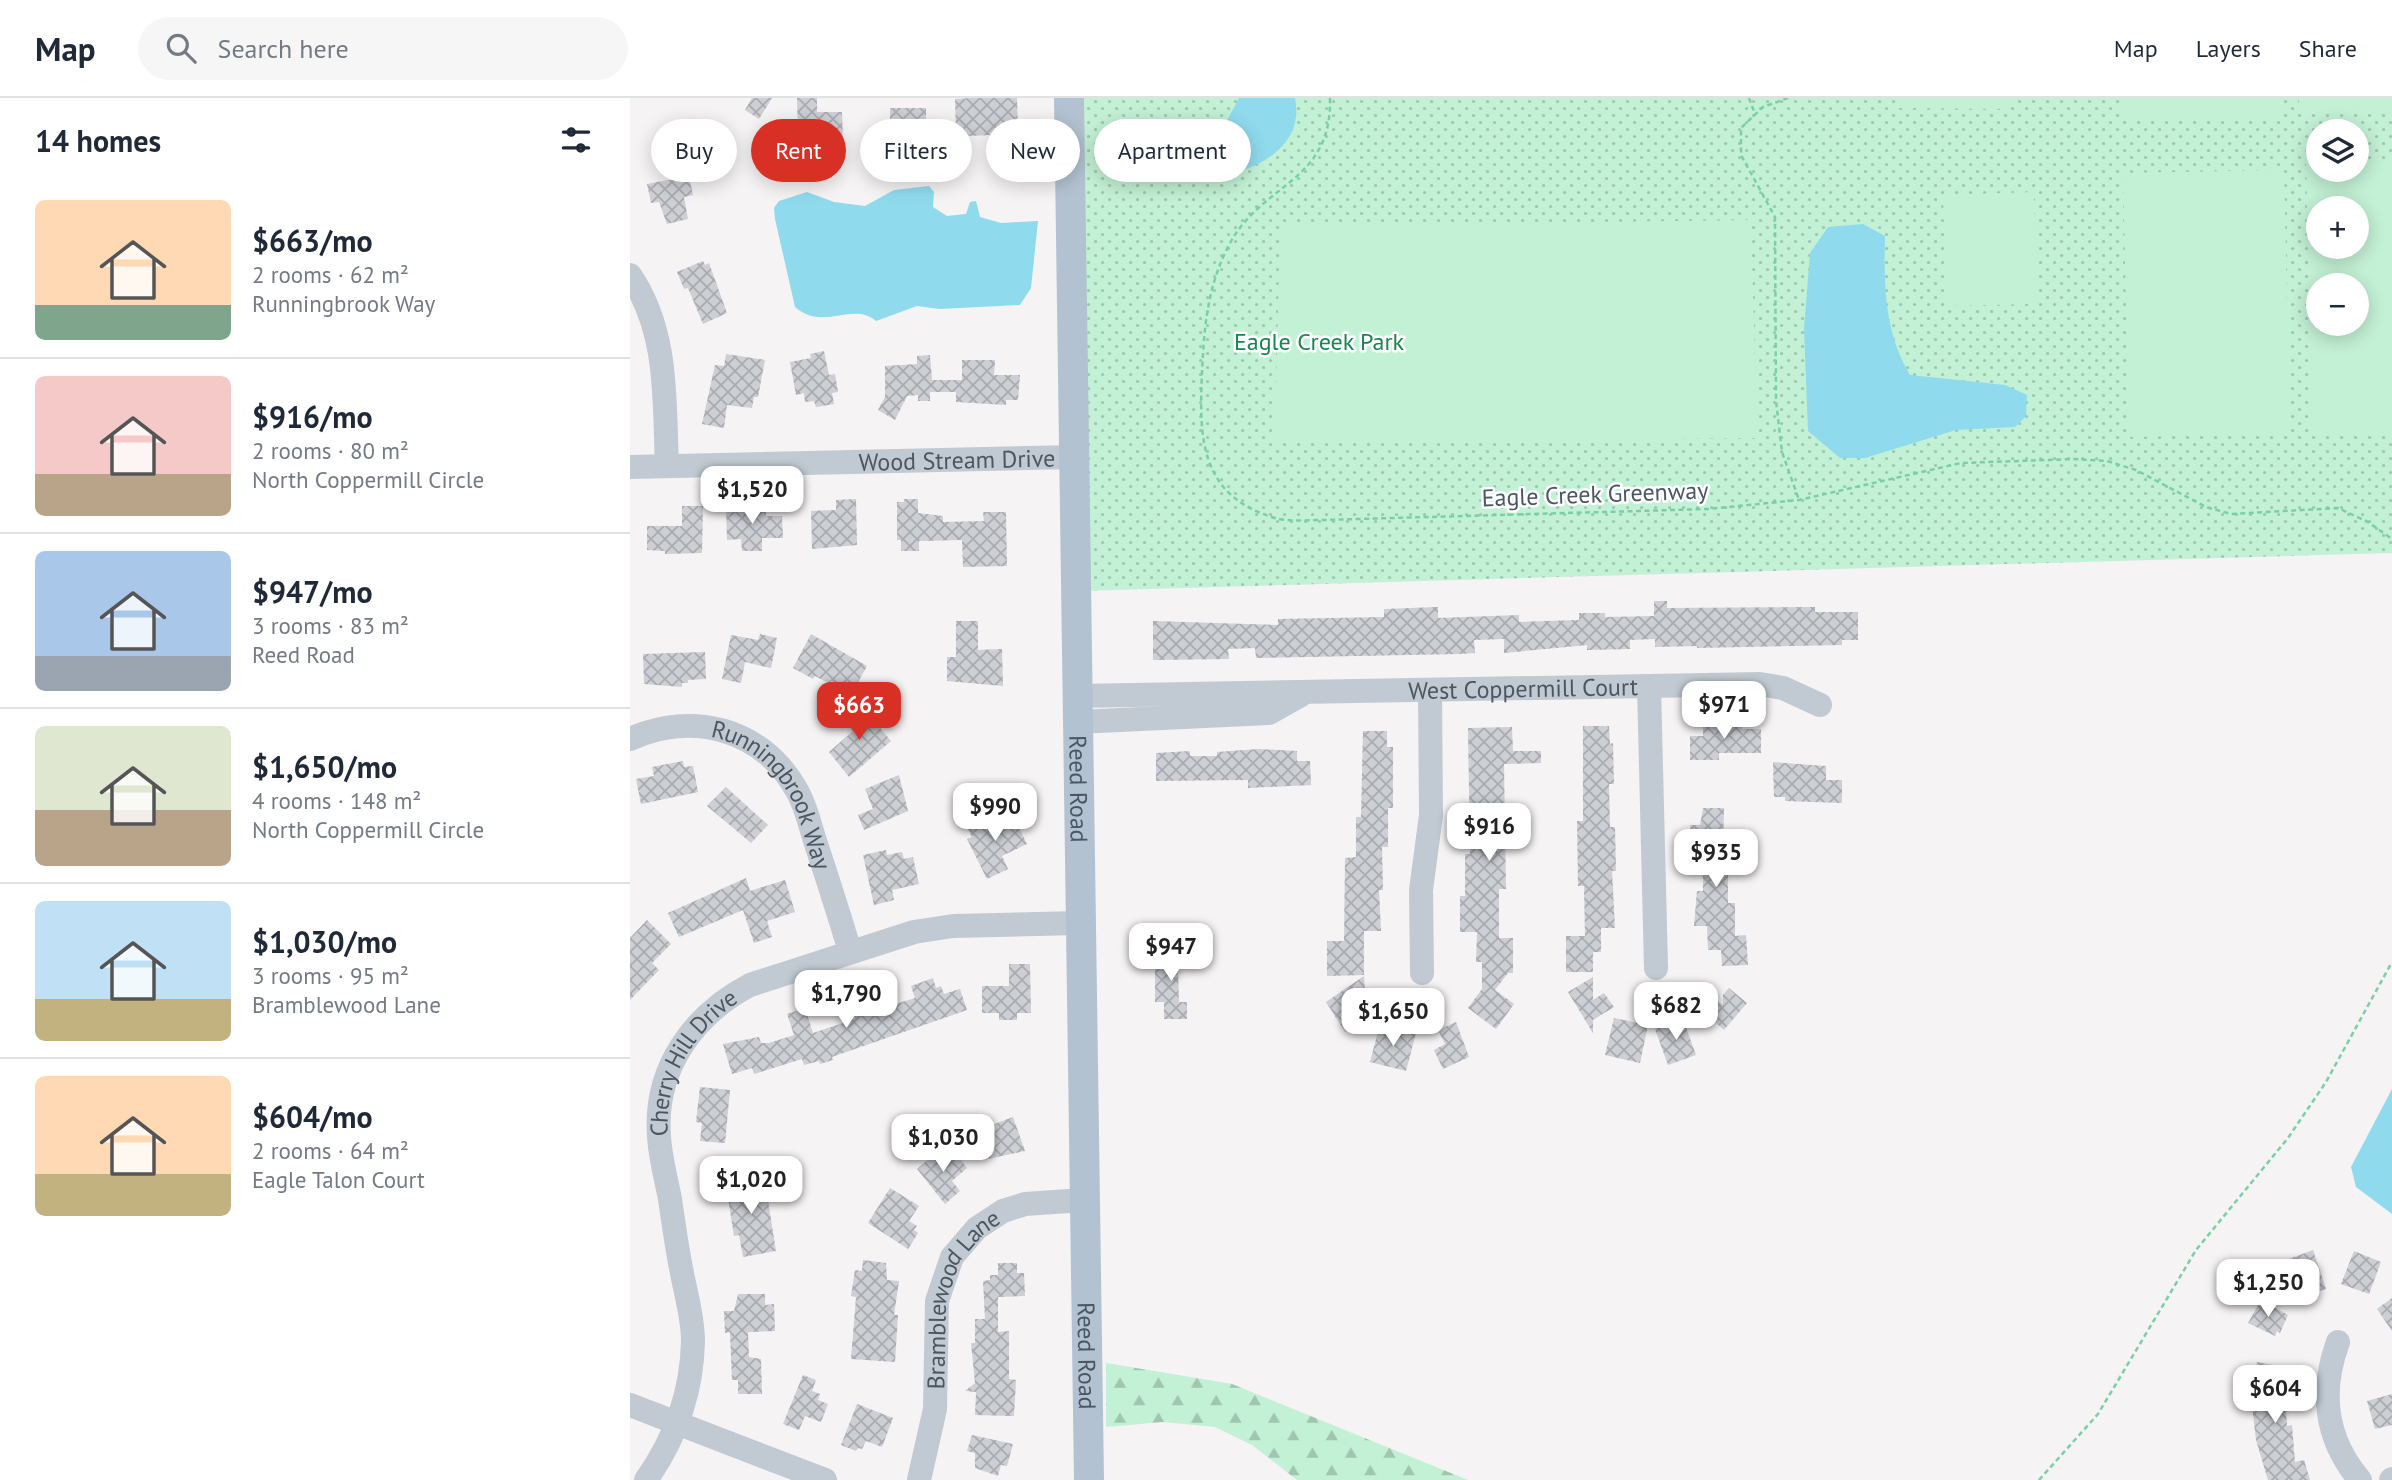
<!DOCTYPE html>
<html lang="en">
<head>
<meta charset="utf-8">
<style>
  :root { --surface:#fff; --page:#f6f6f7; --text:#1f2937; --muted:#747a83; --line:#e0e1e3; --accent:#d93025 }
  body { margin:0; font-family:"PT Sans",sans-serif; background:var(--page); color:var(--text); height:100vh; display:flex; flex-direction:column; font-size:26px; white-space:nowrap }
  * { box-sizing:border-box; margin:0 }
  p { font-size:23px; color:var(--muted) }
  .icon { flex:none; width:38px; height:38px; fill:none; stroke:currentColor; stroke-width:2; stroke-linecap:round; stroke-linejoin:round }
  .map { position:relative; flex:1; overflow:hidden }
  .panel { display:flex; flex-direction:column; background:var(--surface); width:630px }
  .panel>* { flex:none }
  .guide { position:absolute; left:21px; top:21px; width:665px; height:63px; display:flex; gap:14px }
  .fabs { position:absolute; left:1676px; top:21px; display:grid; gap:14px }
  .fabs a { display:grid; place-items:center; width:63px; height:63px; border-radius:50%; background:var(--surface); box-shadow:0 4px 18px #0003; font-size:35px }
  .price { position:absolute; translate:-50% -60px; padding:0 16px; border-radius:14px; background:#fff; color:#222; font-size:23px; line-height:46px; filter:drop-shadow(0 2px 4px #0008) }
  .price::after { content:''; position:absolute; left:50%; top:42px; width:21px; height:16px; margin-left:-10px; background:inherit; clip-path:polygon(0 0,100% 0,50% 100%) }
  .price.active { background:var(--accent); color:#fff }
  ul { padding:0; list-style:none }
  li { display:flex; align-items:center; gap:21px; height:175px; padding:0 35px }
  li+li { border-top:2px solid var(--line) }
  li span { display:grid; place-items:center; flex:none; width:196px; height:140px; border-radius:10px; color:#555 }
  li>.icon { margin-inline-start:auto }
  span .icon { width:84px; height:84px; fill:#fffc; stroke-width:1 }
  li b { font-size:30px }
  h2 { display:flex; justify-content:space-between; align-items:center; height:84px; padding:0 35px; font-size:30px }
  .chip { padding:0 24px; border-radius:32px; background:var(--surface); box-shadow:0 4px 18px #0003; font-size:24px; line-height:63px }
  .chip.active { background:var(--accent); color:#fff }
  header { display:flex; align-items:center; gap:42px; box-sizing:border-box; height:98px; padding:0 35px; background:var(--surface); border-bottom:2px solid var(--line) }
  header strong { font-size:33px }
  nav { display:flex; gap:38px; margin-inline-start:auto; font-size:24px }
  .search { width:490px; height:63px; background:var(--page); display:flex; align-items:center; gap:18px; box-sizing:border-box; padding:0 24px; border-radius:38px; color:var(--muted); font-size:26px }
  main { display:flex; flex:1; min-height:0 }
  .map>svg:first-child { display:block }
  .forest { fill:url(#forest-firs) }
  .park { fill:url(#park-dots); fill-rule:evenodd }
  .garden { fill:#c3f1d5; fill-rule:evenodd }
  .water { fill:#90daee }
  .building { fill:url(#building-cross-hatch) }
  .lines { fill:none; stroke-linecap:round; stroke-linejoin:round }
  .path { stroke:#7ad0a6; stroke-width:2.5; stroke-dasharray:5 3.5; stroke-linecap:butt }
  .minor { stroke:#c1cad2; stroke-width:24 }
  .major { stroke:#b3c2d1; stroke-width:30 }
  .labels { text-anchor:middle; dominant-baseline:central; stroke-width:5; stroke-linejoin:round; paint-order:stroke }
  .park-label { font-size:24px; fill:#17864f; stroke:#fff }
  .street-label { font-size:24px; fill:#4a5661; stroke:#fff }
</style>
</head>
<body>
<header>
<strong>Map</strong>
<div class="search"><svg class="icon" aria-label="search" viewBox="0 0 24 24"><circle cx="10" cy="10" r="6"/><path d="M15 15l6 6"/></svg>Search here</div>
<nav><a>Map</a><a>Layers</a><a>Share</a></nav>
</header>
<main>
<section class="panel">
<h2>14 homes<svg class="icon" aria-label="filters" viewBox="0 0 24 24"><path d="M4 7h16M4 17h16"/><circle cx="9" cy="7" r="2"/><circle cx="15" cy="17" r="2"/></svg></h2>
<ul>
<li><span style="background:linear-gradient(#ffd9b3 75%,#7fa58c 0)"><svg class="icon" aria-label="home" viewBox="0 0 24 24"><path d="M3 11l9-7 9 7M6 9v11h12V9"/></svg></span><div><b>$663/mo</b><p>2 rooms · 62 m²</p><p>Runningbrook Way</p></div></li>
<li><span style="background:linear-gradient(#f6c9c9 70%,#b9a48a 0)"><svg class="icon" aria-label="home" viewBox="0 0 24 24"><path d="M3 11l9-7 9 7M6 9v11h12V9"/></svg></span><div><b>$916/mo</b><p>2 rooms · 80 m²</p><p>North Coppermill Circle</p></div></li>
<li><span style="background:linear-gradient(#a9c7e8 75%,#9aa5b1 0)"><svg class="icon" aria-label="home" viewBox="0 0 24 24"><path d="M3 11l9-7 9 7M6 9v11h12V9"/></svg></span><div><b>$947/mo</b><p>3 rooms · 83 m²</p><p>Reed Road</p></div></li>
<li><span style="background:linear-gradient(#dfe7d0 60%,#b9a48a 0)"><svg class="icon" aria-label="home" viewBox="0 0 24 24"><path d="M3 11l9-7 9 7M6 9v11h12V9"/></svg></span><div><b>$1,650/mo</b><p>4 rooms · 148 m²</p><p>North Coppermill Circle</p></div></li>
<li><span style="background:linear-gradient(#bfe0f5 70%,#c2b280 0)"><svg class="icon" aria-label="home" viewBox="0 0 24 24"><path d="M3 11l9-7 9 7M6 9v11h12V9"/></svg></span><div><b>$1,030/mo</b><p>3 rooms · 95 m²</p><p>Bramblewood Lane</p></div></li>
<li><span style="background:linear-gradient(#ffd9b3 70%,#c2b280 0)"><svg class="icon" aria-label="home" viewBox="0 0 24 24"><path d="M3 11l9-7 9 7M6 9v11h12V9"/></svg></span><div><b>$604/mo</b><p>2 rooms · 64 m²</p><p>Eagle Talon Court</p></div></li>
</ul>
</section>
<div class="map">
<svg width="1762" height="1382" viewBox="0 0 1762 1382">
  <defs>
    <pattern id="forest-firs" width="22" height="20" patternUnits="userSpaceOnUse" patternTransform="scale(1.75)"><rect width="22" height="20" fill="#c3f1d5"/><path d="M5 1l3.5 6h-7zM16 11l3.5 6h-7z" fill="#a0c6b0"/></pattern>
    <pattern id="park-dots" width="8" height="8" patternUnits="userSpaceOnUse" patternTransform="scale(1.75)"><rect width="8" height="8" fill="#c3f1d5"/><path d="M2 2h.1M6 6h.1" fill="none" stroke="#a0c6b0" stroke-width="1.8" stroke-linecap="round"/></pattern>
    <pattern id="building-cross-hatch" width="8" height="8" patternUnits="userSpaceOnUse" patternTransform="scale(1.75)"><rect width="8" height="8" fill="#cdcfd5"/><path d="M0 0l8 8M0 8l8-8" fill="none" stroke="#a8abb0"/></pattern>
  </defs>
  <rect width="100%" height="100%" fill="#f5f3f3"/>
  <path class="forest" d="M476,1265l126,21 236,96h-171l-45,-35 -37,-18 -52,-5 -57,5z"/>
  <path class="park" d="M442,0h1320v455l-1313,38zM1689,33h38v39h-38zM1689,110h38v39h-38zM1689,187h38v39h-38z"/>
  <path class="garden" d="M1266,0h115v11l-115,-1z
    M1492,0h158l1,19 -159,3z
    M1669,0h93v15l-93,1z
    M1762,61v273l-80,1 -6,-272h13v9h38v-10zM1689,110h38v39h-38zM1689,187h38v39h-38z
    M1654,72l6,263 -161,4 -6,-264z
    M1404,94l3,112 -90,2 -4,-111z
    M1121,122l6,218 -482,5 5,-217z"/>
  <path class="water" d="M609,0h56c8,40 -22,62 -56,74l-26,-16v-9z
    M299,88l5,6 -1,15 14,9 19,-2 4,-12 6,-1 4,16 21,6 37,-2 -7,67 -11,17 -80,4 -23,-3 -41,15c-24,-20 -52,11 -81,-14l-20,-88 -1,-11 5,-7 28,-9 27,10 31,4 29,-16z
    M1233,126l22,12c-1,49 -1,95 25,139l95,10 22,10 -1,21 -11,11 -59,3 -91,28h-25l-32,-27 -4,-102 6,-76 18,-26z
    M1762,991v125l-36,-27 -5,-20z"/>
  <path class="building" d="M122,0h20l-13,21 -14,-9z
    M167,0h20v14h25l1,28h-4l1,5h-13l-1,-6 -28,-2z
    M342,0h45l1,36 -51,2v-3h-11l-1,-34z
    M260,10h36v34l-27,1v9h-14v-26h5z
    M59,78l4,19 -9,2 4,22 -21,5 -8,-22 -8,1 -4,-19z
    M73,163l2,4 4,-2 18,50 -24,11 -15,-36 -4,1 -7,-17z
    M194,253l5,24 6,-1 3,18 -6,1 2,11 -18,3 -2,-6 -9,1 -1,-9 -8,2 -6,-33 21,-4 -1,-4z
    M96,256l39,6 -7,37h-4l-2,11 -25,-3 -3,23 -22,-4 13,-59 9,1z
    M300,257l2,25h30v-20h33l-1,15h26l-2,25h-12v5l-50,-3v-10h-26v9h-12v-9v3l-11,1 -12,24 -17,-10 7,-13v-31l32,-2v-8z
    M226,401l1,46 -45,4 -1,-38 25,-1v-10z
    M274,401h14v14l25,3v6l41,-1 -1,-9h23l1,54 -44,1 -1,-27 -43,1v10h-18v-11h-4v-38h7z
    M118,405v6h18v7h16l1,22h-21v13h-20l-1,-12 -14,1 -1,-36z
    M52,408h21l-1,47 -37,1v-3l-18,-1v-24h35z
    M1024,503h13v7l148,-1v5h43v28h-16v5l-145,3v-2l-42,1v-8l-25,1v9l-43,1v-5l-83,8v-14l-30,1 1,13 -16,1 -203,4 -1,-10 -27,1 1,10 -76,1v-39l125,4v-6l106,-2v-8l54,-2v11l81,-3v7l60,-2v-7h26v4l49,-1z
    M326,523h22v29l24,-1 1,37 -56,-5v-24h9z
    M130,536l17,4 -6,30 -26,-6 -4,21 -19,-4 9,-44 27,5z
    M181,536l56,32 -15,27 -21,-12 -1,3 -15,-8 -2,3 -20,-11z
    M75,554l1,27 -18,1v3h-6v4l-38,-3 -1,-30z
    M230,606l31,37 -42,36 -20,-25 24,-21 -10,-12z
    M1073,625h39v6h19v24h-42v7h-29v-24h13z
    M953,628h26l1,18 3,-1 1,41h-5l1,43h5l1,44h-4l3,57h-14v24h-8v20h-27v-36h19l-1,-50h-6l-1,-65h6z
    M882,629l1,24h28v12l-37,1 2,125h-7v49h14v35h-5l-13,17 19,14 -18,25 -28,-21 14,-19v-27h-6l1,-30h-17v-36h5v-42h5l-2,-126z
    M733,633h24v16h6v61h-5v39h-6l1,43h-4l2,41h-17v44l-37,1v-35h17l1,-83 11,-1v-40h5z
    M628,651l39,2v10h13l1,24 -63,3v-8l-92,1v-28l34,-2v5h27v-4z
    M53,663l1,6 9,-1 5,26 -57,12 -5,-25 18,-3 -2,-9z
    M1143,664l53,4v14h16v23l-57,-2v-4h-11z
    M269,677l9,36 -44,19 -6,-15 15,-6 -8,-20z
    M96,689l42,38 -17,18 -44,-37z
    M1073,710h21l-1,40h5v55h7v33l11,-1 2,30 -26,1 -1,-16h-13l-1,-24h-13l3,-35h6v-26h-12l-1,-40h10z
    M363,716l5,10 15,-8 14,28 -25,12 6,13 -21,10 -20,-40 5,-2 -5,-10z
    M256,752l1,5 15,-3 2,7 9,-2 6,27 -27,6 2,10 -20,5 -11,-50z
    M116,780l4,13 35,-11 10,32 -28,9 5,16 -18,6 -11,-33 -64,27 -11,-24z
    M17,822l24,24 -19,19 7,7 -29,30v-62z
    M533,849h23v22h-8l1,33h8v17h-23v-17h-9v-37h8z
    M379,866h21l1,49h-14v7h-18v-7h-17v-27h27z
    M734,878l1,16 14,21 -34,19 -19,-30z
    M963,879v23l11,-7 10,14 -21,13v13l-25,-41z
    M303,880l3,10 5,-2 3,8 16,-5 7,21 -135,47 1,3 -13,4 -1,-3 -15,4 -2,-6 -48,15 -2,-6 -20,6 -9,-30 36,-7 2,6h8l25,-8 -7,-21 18,-6 8,25 42,-14 -8,-25 21,-7 8,23 39,-12 -4,-12z
    M1099,890l18,15 -23,27 -26,-23 11,-13 14,11v-10z
    M984,920l34,7 -8,38 -35,-8z
    M1053,921l13,36 -28,10 -13,-36z
    M826,924l13,35 -26,12 -9,-19 11,-6 -7,-14z
    M750,926l36,9 -10,38 -36,-9z
    M70,989l30,3 -5,53 -25,-2 2,-18 -6,-1z
    M383,1019l12,34 -42,9 -10,-28z
    M322,1050l15,20 -15,13 8,10 -15,13 -28,-35 21,-18 4,5z
    M125,1076l2,16 9,-2 10,63 -33,6 -4,-22 -5,1 -9,-57z
    M260,1090l29,18 -10,15 8,5 -3,4 4,3 -10,16 -40,-26z
    M1683,1152l13,39 -24,7 -9,-21 -2,1 -5,-16z
    M1724,1153l27,11 -12,32 -28,-10z
    M233,1162l23,3 1,17 12,1 -5,34h4l-3,47 -44,-3 5,-62 -5,-1 4,-26 7,1z
    M368,1165h19v10h7l1,23 -27,1v35l11,-1v48l7,1 -2,36 -39,-1 1,-23 -11,-1 10,-8 -4,-40h4v-24h10l-2,-38 7,-1v-5h8z
    M108,1196h27v11l9,-1 1,27 -27,1 1,25 12,2 1,35h-24v-14h-6l-2,-48 -5,1 -1,-22h10z
    M1762,1200v33l-15,-22z
    M1631,1202l27,15 -8,18 -3,-2 -2,5 -27,-13z
    M1627,1264l32,6 -4,25 2,33 5,-1 3,37 9,-2 6,20h-42l-12,-40 -5,-44z
    M173,1277l13,5 -4,11 8,3 -2,6 10,4 -7,18 -16,-6 -6,14 -16,-6z
    M1762,1296v31l-17,4 -8,-28z
    M227,1306l36,14 -11,29 -16,-6 -4,8 -4,-1 -2,3 -15,-6z
    M342,1337l41,9 -6,22 -6,-1 -3,11 -23,-8v-15l-8,-2z"/>
  <g class="lines">
    <path class="path" d="M700,0c2,87 -71,84 -103,151 -20,40 -23,80 -25,124 -3,66 -2,123 73,145 14,4 33,2 48,2l385,-11 91,-9 162,-37 113,-4 33,2 29,9 70,37 25,7 107,-6 30,14 24,17
      M1119,0l6,16
      M1158,0l-25,9 -22,21v27l34,62 1,184 6,51 17,48
      M1409,1382l59,-66 98,-164 92,-112 38,-56 66,-120"/>
    <g class="minor">
      <path d="M0,177c39,57 34,126 37,191"/>
      <path id="s1" d="M0,369l444,-10"/>
      <path d="M1019,588l7,282"/>
      <path id="s2" d="M447,598l683,-12 23,4 37,17"/>
      <path d="M447,624l192,-9 32,-18"/>
      <path id="s3" d="M0,641c62,-28 131,-11 166,50 10,16 14,37 20,55 12,36 23,71 34,107"/>
      <path d="M792,875l-1,-83 10,-75 -1,-123"/>
      <path d="M1708,1244c-18,49 -13,97 22,138"/>
      <path d="M0,1307l195,75"/>
      <path id="s4" d="M16,1382c29,-41 46,-88 47,-139 0,-20 -5,-39 -9,-58 -6,-27 -10,-56 -14,-84 -4,-21 -10,-42 -11,-63 -5,-67 34,-121 91,-151l164,-53 39,-6 126,-3"/>
      <path id="s5" d="M289,1382l16,-71 2,-108 15,-44 25,-29 26,-17 22,-7 59,-4"/>
      <path d="M1761,1382l1,-1"/>
    </g>
    <path class="major" id="s6" d="M439,0l20,1382"/>
  </g>
  <g class="labels">
    <g class="park-label">
      <text x="689" y="243">Eagle Creek Park</text>
    </g>
    <g class="street-label">
      <text stroke="none"><textPath href="#s1" startOffset="327">Wood Stream Drive</textPath></text>
      <text transform="translate(965 396) rotate(-2)">Eagle Creek Greenway</text>
      <text stroke="none"><textPath href="#s2" startOffset="446">West Coppermill Court</textPath></text>
      <text stroke="none"><textPath href="#s6" startOffset="691">Reed Road</textPath></text>
      <text stroke="none"><textPath href="#s3" startOffset="180">Runningbrook Way</textPath></text>
      <text stroke="none"><textPath href="#s4" startOffset="441">Cherry Hill Drive</textPath></text>
      <text stroke="none"><textPath href="#s5" startOffset="191">Bramblewood Lane</textPath></text>
      <text stroke="none"><textPath href="#s6" startOffset="1258">Reed Road</textPath></text>
    </g>
  </g>
</svg>
<div class="fabs">
<a><svg class="icon" aria-label="layers" viewBox="0 0 24 24"><path d="M12 4l9 5-9 5-9-5zM3 14l9 5 9-5"/></svg></a>
<a>+</a>
<a>−</a>
</div>
<b class="price" style="left:122px;top:428px">$1,520</b>
<b class="price" style="left:1094px;top:643px">$971</b>
<b class="price active" style="left:229px;top:644px">$663</b>
<b class="price" style="left:365px;top:745px">$990</b>
<b class="price" style="left:859px;top:765px">$916</b>
<b class="price" style="left:1086px;top:791px">$935</b>
<b class="price" style="left:541px;top:885px">$947</b>
<b class="price" style="left:216px;top:932px">$1,790</b>
<b class="price" style="left:1046px;top:944px">$682</b>
<b class="price" style="left:763px;top:950px">$1,650</b>
<b class="price" style="left:313px;top:1076px">$1,030</b>
<b class="price" style="left:121px;top:1118px">$1,020</b>
<b class="price" style="left:1638px;top:1221px">$1,250</b>
<b class="price" style="left:1645px;top:1327px">$604</b>
<div class="guide">
<a class="chip">Buy</a>
<a class="chip active">Rent</a>
<a class="chip">Filters</a>
<a class="chip">New</a>
<a class="chip">Apartment</a>
</div>
</div>
</main>
</body>
</html>
